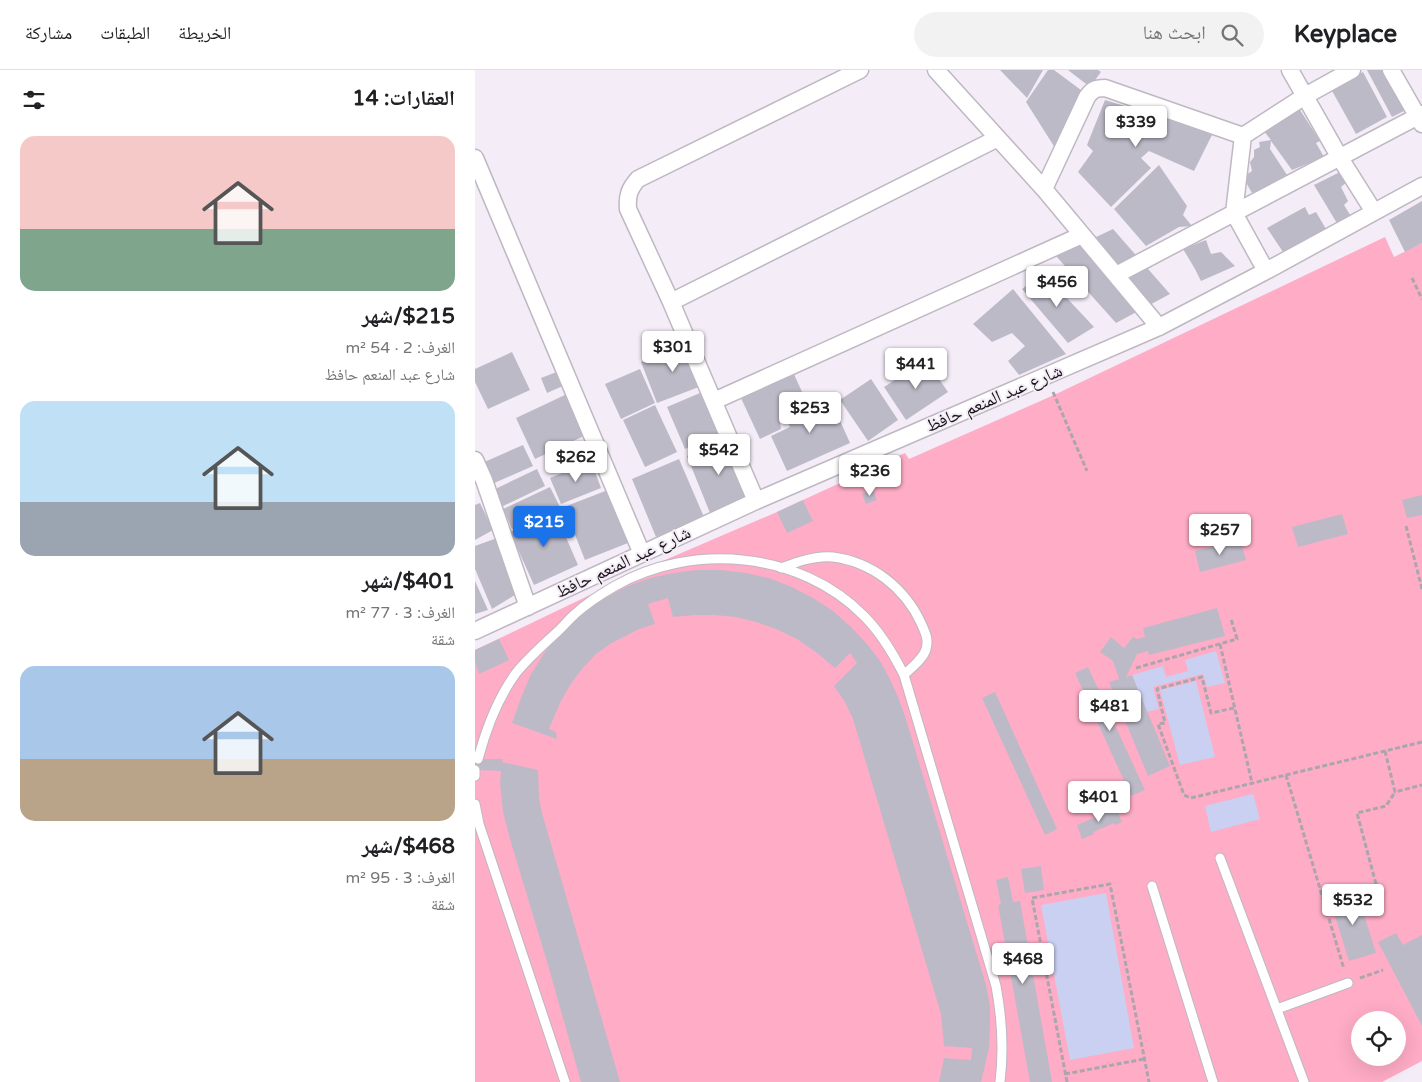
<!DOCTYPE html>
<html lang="ar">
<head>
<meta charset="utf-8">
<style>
  :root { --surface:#fff; --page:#f2f2f2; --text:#202124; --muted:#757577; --line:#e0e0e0; --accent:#1a73e8 }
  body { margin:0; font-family:"Varela Round","Noto Naskh Arabic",sans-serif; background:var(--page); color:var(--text); direction:rtl; height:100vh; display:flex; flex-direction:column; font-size:19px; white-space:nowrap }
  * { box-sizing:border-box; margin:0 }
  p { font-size:16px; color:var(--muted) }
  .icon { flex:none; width:28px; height:28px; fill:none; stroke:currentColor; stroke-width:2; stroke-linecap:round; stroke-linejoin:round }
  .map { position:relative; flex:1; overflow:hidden; direction:ltr }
  .sheet { display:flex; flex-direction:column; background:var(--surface); width:475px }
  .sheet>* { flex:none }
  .buttons { position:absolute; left:876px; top:941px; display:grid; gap:10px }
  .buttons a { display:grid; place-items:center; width:55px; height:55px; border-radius:50%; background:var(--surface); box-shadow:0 5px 20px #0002; font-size:25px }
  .price { position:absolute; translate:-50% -42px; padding:0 11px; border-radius:5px; background:#fff; color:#222; font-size:16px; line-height:32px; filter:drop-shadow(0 1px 2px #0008) }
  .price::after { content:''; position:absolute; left:50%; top:30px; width:15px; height:11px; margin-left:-8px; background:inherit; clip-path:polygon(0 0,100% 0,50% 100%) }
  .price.active { background:var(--accent); color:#fff }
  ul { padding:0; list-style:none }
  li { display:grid; align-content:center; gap:10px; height:265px; padding:0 20px }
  li span { display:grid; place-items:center; height:155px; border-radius:15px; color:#555 }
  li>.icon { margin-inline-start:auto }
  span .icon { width:90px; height:90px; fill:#fffc; stroke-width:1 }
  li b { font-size:21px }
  h2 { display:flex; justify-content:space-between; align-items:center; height:60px; padding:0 20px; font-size:21px }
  header { display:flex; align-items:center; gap:30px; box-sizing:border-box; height:70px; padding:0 25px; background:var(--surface); border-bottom:1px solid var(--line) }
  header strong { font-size:24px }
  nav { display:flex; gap:28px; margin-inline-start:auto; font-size:18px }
  .search { width:350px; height:45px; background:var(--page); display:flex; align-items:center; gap:12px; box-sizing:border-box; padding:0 18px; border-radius:28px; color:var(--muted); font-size:19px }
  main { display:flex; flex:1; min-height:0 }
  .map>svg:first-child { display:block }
  .green { fill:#ffacc6; fill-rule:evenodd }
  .water { fill:#c9d0f1 }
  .building { fill:#bdbac7 }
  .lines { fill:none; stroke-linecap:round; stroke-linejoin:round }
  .lane-casing { stroke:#bfb7c2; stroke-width:11 }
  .street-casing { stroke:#bfb7c2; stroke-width:19 }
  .path { stroke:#aba5ad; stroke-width:3; stroke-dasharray:5 2.5; stroke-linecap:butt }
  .lane { stroke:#fff; stroke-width:9 }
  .street { stroke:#fff; stroke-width:16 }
  .labels { text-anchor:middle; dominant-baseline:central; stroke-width:4; stroke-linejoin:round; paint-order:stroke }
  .street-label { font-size:18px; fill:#19161a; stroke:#f4ecf7 }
</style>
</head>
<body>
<header>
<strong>Keyplace</strong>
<div class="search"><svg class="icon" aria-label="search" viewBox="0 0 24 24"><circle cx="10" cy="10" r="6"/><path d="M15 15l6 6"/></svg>ابحث هنا</div>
<nav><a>الخريطة</a><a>الطبقات</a><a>مشاركة</a></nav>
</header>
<main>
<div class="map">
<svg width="947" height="1012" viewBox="0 0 947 1012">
  <rect width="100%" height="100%" fill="#f4ecf7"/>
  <path class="green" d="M910,167l9,20 28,-14v818l-40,21h-907v-432l169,-81 133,-57 128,-59 4,6 145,-64zM885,950h37v38h-37z"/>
  <path class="water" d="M741,581l9,32 -18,4 -4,-13 -50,13 6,22 -13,3 -14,-37 31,-9 3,11 22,-6 -3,-11z
    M721,611l19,76 -35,8 -20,-75z
    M778,724l7,25 -49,13 -6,-26z
    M631,823l28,155 -64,12 -29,-155z"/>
  <path class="building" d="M525,0h43l-16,28z
    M573,0h6l31,23 -28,58 -31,-49z
    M593,0h30l3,2 -11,15z
    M892,0h31l20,34 -26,13z
    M888,2l24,45 -31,17 -25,-45z
    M630,30l108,33 -19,38 -45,-20 -8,7 10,10 -40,39 -33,-35 15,-21 -6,-6z
    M825,40l20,31 -4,2 8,14 -32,13 -21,-29 -1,8 19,29 -37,15 -9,-16 9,-6 -2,-9 4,-5v-7l6,-3 -1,-5 12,-2 -8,-10z
    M684,95l28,41 -4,9 9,11 -13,1 -33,19 -32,-37z
    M865,102l7,10 -6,5 7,14 -4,4 8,13 -14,7 -24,-40z
    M947,131v42l-17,9 -16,-32z
    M830,137l4,8 7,-3 10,17 -41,26 -18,-27z
    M638,159l57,65 -54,29 -60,-67z
    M731,170l5,14 10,-2 14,14 -34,15 -6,-12 -12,-20z
    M572,203l18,23 29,31 -26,16 -46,-54 13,-10z
    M538,219l53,65 -47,21 -11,-14 17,-15 -13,-13 -20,9 -19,-18z
    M213,274l16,41 -47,18 -16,-41z
    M37,282l18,38 -42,19 -13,-27v-13z
    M451,290l22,32 -42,28 -22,-33z
    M165,299l15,34 -34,16 -16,-35z
    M84,301l6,14 -18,8 -6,-15z
    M318,302l14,31 -28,13 2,13 -21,10 -20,-43z
    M396,309l27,41 -30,21 -28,-41z
    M232,320l18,42 -40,17 -18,-42z
    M92,324l19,41 -51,24 -19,-41z
    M354,326l21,47 -63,28 -16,-35 19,-9 -5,-11z
    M180,335l22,47 -32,15 -22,-47z
    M253,369l23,58 -41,16 -23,-57z
    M48,375l10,21 -41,18 -10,-21z
    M204,389l25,58 -48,20 -24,-58z
    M116,391l10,27 -40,16 -11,-26z
    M62,399l8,17 -44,21 -8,-17z
    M75,417l10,20 -48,22 -9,-20z
    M138,418l20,53 -48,19 -21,-53z
    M398,420l4,10 -11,4 -4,-10z
    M947,425v20l-15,3 -5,-18z
    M328,430l10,21 -26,12 -10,-21z
    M5,433l13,27 -18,10v-35z
    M80,442l23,53 -44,20 -24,-53z
    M867,444l6,20 -50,13 -6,-20z
    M22,468l21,55 -26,16 -17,-40v-23z
    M765,469l6,21 -46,12 -5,-21z
    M222,500h25l24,3 23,5 23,9 21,11 20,13 18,16 16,17 13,17 10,18 8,18 7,19 81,269 4,21v21l-1,21 -8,34h-42l5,-24 27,2 1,-12 -28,-2 -3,-32 -88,-295 -8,-17 -11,-16 23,-23 -7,-10 -15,15 -18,-15 -20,-14 -21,-10 -20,-7 -20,-5 -21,-2h-21l-21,2 -5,-19 -20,6 7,20 -16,5 -29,15 -14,10 -14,15 -12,16 -10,18 -11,26 7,3 1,7 -45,-16 9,-25 10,-24 14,-22 17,-20 19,-17 22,-16 23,-12 24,-9 23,-5z
    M0,511l13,29 -13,4z
    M742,538l8,28 -76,19 -1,-4 -11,3 -11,23 6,-2 38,91 -22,10 -39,-94 10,-3 -6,-18 -13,-9 11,-15 13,11 9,-11 4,2 8,-2 -2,-9z
    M24,569l10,21 -30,14 -4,-13v-11z
    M613,597l57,123 -14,6 -56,-123z
    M520,622l62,137 -12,6 -63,-137z
    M0,689h28l-1,3 36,8 1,28 3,15 78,269h-39l-33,-117 -38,-126 -7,-27 -3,-29 1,-12 -26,-1z
    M641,738l6,14 -7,3 -1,-2 -21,9 1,2 -12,5 -5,-14z
    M566,796l3,24 -19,3 -4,-24z
    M533,807l5,25 7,-1 32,181h-22l-32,-177 3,-1 -5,-24z
    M882,822l19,61 -27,8 -19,-61z
    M921,863l7,12 19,-10v91l-44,-84z"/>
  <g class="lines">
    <g class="lane-casing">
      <path id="lane" d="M306,498c16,-6 35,-13 52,-11 39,5 72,31 88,66 4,9 8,16 5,26 -2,9 -15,19 -22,26
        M3,689c8,-30 19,-60 38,-86 12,-15 26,-27 40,-40 7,-6 12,-13 19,-19 12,-11 26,-20 40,-28 77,-44 185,-35 249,30 17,17 29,37 40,59l92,311c6,32 8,63 4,96
        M0,706v-6
        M0,734l4,20 86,258
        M745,788l84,224
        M677,816l61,196
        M802,939l71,-26"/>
    </g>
    <g class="street-casing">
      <path id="street" d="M461,0l108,119 115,138
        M815,0l50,88 34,54
        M916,0l31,54
        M0,88l167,396
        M569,119l43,-92c5,-7 8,-9 18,-9l138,48
        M791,201l-32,-58 9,-77 62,-40 47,-26
        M641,205l306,-161
        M196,232l327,-164
        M239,331l368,-166
        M0,390l9,20 44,127
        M281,431l-85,-199 -43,-93c-1,-13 1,-20 10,-30l222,-109
        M0,561l281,-130 403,-174 107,-56 156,-85"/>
    </g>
    <path class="path" d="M937,208l10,21
      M578,322l34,79
      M931,456l16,63
      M745,574l32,139
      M661,598l101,-29 -6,-20
      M759,638l-23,5 -9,-36 -45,12 8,34 -7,1 26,71 7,3 231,-56
      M910,681l10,41 27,-7
      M811,705l58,194
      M901,814l-19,-71 29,-7 9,-14
      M885,908l23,-8
      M590,1004l79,-15
      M592,1012l-35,-184 78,-14 39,198"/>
    <use href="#lane" class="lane"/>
    <use href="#street" class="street"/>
  </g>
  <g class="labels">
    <g class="street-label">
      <text transform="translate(519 328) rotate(-23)">شارع عبد المنعم حافظ</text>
      <text transform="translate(148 492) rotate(-25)">شارع عبد المنعم حافظ</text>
    </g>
  </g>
</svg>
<div class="buttons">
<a><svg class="icon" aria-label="locate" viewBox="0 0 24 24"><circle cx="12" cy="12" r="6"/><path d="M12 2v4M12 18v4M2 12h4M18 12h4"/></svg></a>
</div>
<b class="price" style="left:661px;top:78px">$339</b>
<b class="price" style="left:582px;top:238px">$456</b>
<b class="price" style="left:198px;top:303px">$301</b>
<b class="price" style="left:441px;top:320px">$441</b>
<b class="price" style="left:335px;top:364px">$253</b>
<b class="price" style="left:244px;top:406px">$542</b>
<b class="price" style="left:101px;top:413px">$262</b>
<b class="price" style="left:395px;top:427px">$236</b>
<b class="price active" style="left:69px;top:478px">$215</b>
<b class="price" style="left:745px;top:486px">$257</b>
<b class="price" style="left:635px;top:662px">$481</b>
<b class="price" style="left:624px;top:753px">$401</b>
<b class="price" style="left:878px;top:856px">$532</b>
<b class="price" style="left:548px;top:915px">$468</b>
</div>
<section class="sheet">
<h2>العقارات: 14<svg class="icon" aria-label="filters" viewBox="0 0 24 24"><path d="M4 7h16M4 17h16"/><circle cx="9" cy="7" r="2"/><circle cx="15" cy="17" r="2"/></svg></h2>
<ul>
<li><span style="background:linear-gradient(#f6c9c9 60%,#7fa58c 0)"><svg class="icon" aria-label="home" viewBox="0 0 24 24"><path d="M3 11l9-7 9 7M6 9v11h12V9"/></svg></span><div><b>$215/شهر</b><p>الغرف: 2 · 54 m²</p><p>شارع عبد المنعم حافظ</p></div></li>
<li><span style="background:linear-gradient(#bfe0f5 65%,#9aa5b1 0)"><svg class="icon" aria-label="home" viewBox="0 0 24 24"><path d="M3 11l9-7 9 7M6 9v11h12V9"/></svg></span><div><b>$401/شهر</b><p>الغرف: 3 · 77 m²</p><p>شقة</p></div></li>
<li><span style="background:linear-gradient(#a9c7e8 60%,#b9a48a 0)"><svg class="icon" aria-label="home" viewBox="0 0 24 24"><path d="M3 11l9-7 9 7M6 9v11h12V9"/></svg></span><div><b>$468/شهر</b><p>الغرف: 3 · 95 m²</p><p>شقة</p></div></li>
</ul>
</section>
</main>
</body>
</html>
